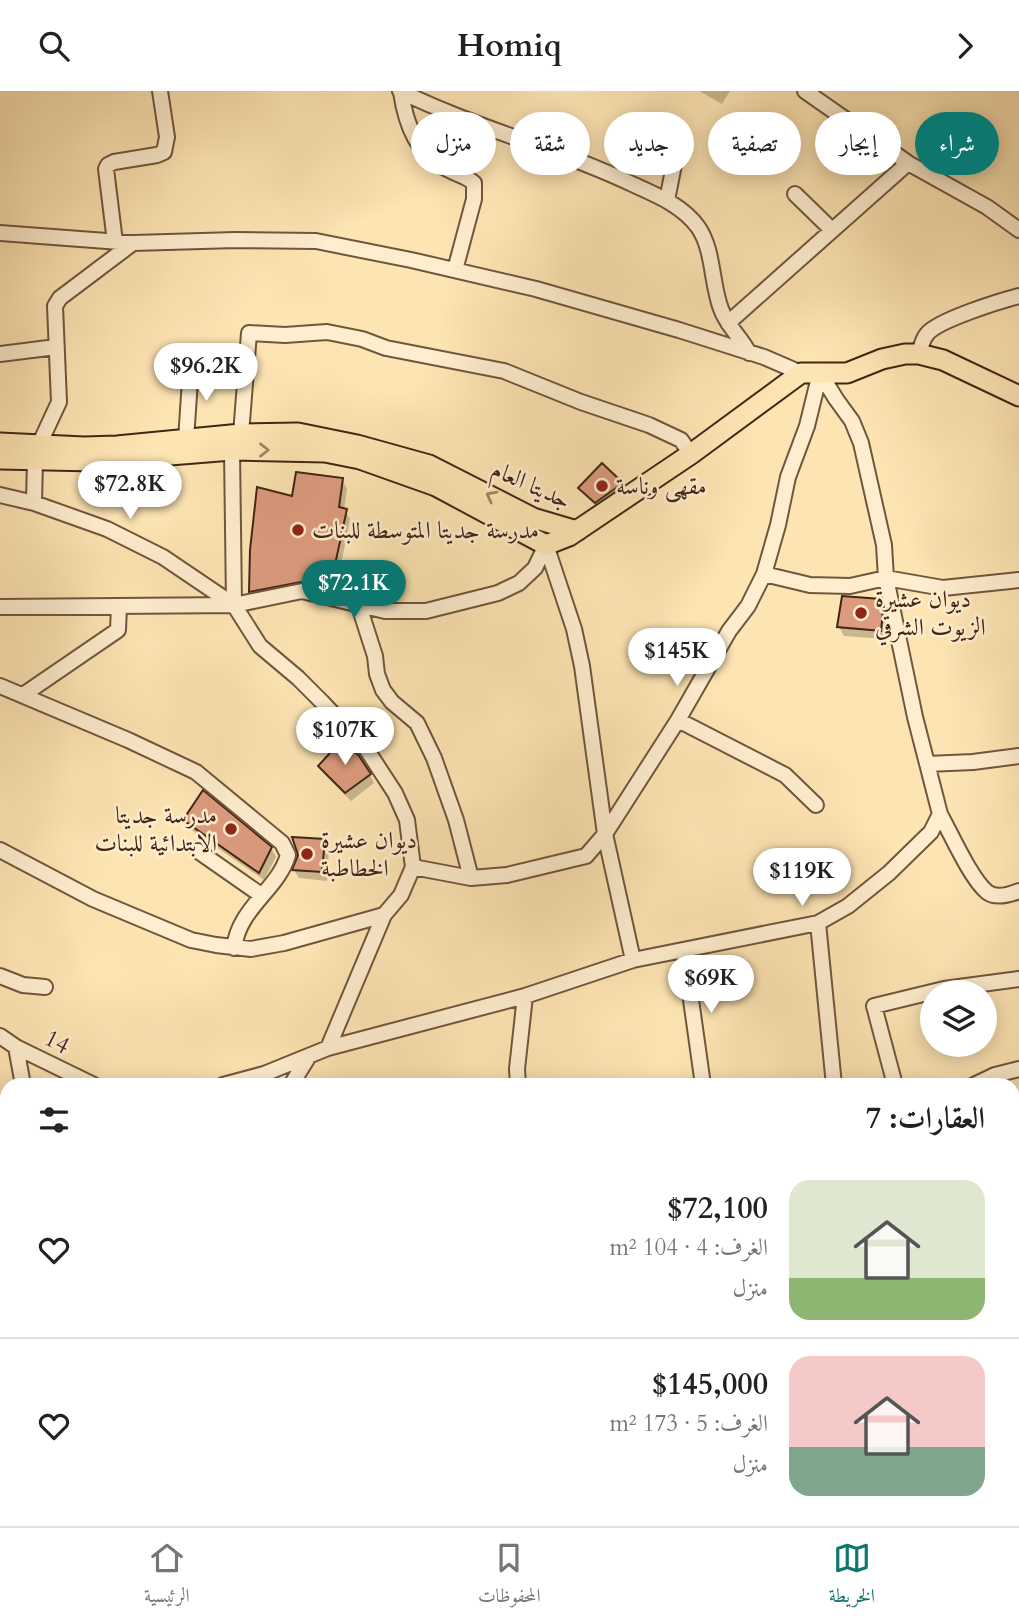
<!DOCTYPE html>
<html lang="ar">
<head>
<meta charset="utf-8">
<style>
  :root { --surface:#fff; --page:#f2f2f2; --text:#222; --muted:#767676; --line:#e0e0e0; --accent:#0f766e }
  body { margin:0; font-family:Cardo,Amiri,serif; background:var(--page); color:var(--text); direction:rtl; height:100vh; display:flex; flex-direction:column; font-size:26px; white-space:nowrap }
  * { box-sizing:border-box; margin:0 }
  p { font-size:23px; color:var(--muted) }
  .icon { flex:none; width:38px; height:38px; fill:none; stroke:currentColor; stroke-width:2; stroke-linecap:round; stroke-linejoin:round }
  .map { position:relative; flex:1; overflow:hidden; direction:ltr }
  .details { position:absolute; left:0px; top:987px; width:1020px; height:448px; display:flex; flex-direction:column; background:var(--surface); border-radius:21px 21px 0 0; box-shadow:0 4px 18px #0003; direction:rtl }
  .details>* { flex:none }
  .banner { position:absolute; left:21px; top:21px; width:978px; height:63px; direction:rtl; display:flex; gap:14px }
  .tools { position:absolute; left:920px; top:889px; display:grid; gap:14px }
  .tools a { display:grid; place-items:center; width:77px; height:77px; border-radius:50%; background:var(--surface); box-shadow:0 4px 18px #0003; font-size:35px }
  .price { position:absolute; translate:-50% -60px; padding:0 16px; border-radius:24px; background:#fff; color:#222; font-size:23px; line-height:46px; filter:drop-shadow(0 2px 4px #0008) }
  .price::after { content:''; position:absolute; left:50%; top:42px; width:21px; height:16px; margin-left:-10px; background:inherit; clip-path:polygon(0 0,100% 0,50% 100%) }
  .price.current { background:var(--accent); color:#fff }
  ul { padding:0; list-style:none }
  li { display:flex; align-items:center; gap:21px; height:175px; padding:0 35px }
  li+li { border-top:2px solid var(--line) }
  li span { display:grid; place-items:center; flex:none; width:196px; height:140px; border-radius:21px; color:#555 }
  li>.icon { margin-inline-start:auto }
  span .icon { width:84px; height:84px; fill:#fffc; stroke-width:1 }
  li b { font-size:30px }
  h2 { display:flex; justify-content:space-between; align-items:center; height:84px; padding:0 35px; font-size:30px }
  .chip { padding:0 24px; border-radius:32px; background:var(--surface); box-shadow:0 4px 18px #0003; font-size:24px; line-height:63px }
  .chip.current { background:var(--accent); color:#fff }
  header { display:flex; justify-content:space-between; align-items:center; height:91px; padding:0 35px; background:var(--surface); font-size:32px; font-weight:700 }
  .tabs { display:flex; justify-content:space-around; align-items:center; height:98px; border-top:2px solid var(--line); background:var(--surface); font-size:19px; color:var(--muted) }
  .tabs a { display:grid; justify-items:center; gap:4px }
  .tabs .current { color:var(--accent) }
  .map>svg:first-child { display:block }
  .green { fill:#bac590; stroke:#7e7652; stroke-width:2 }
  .shadow { fill:#0003 }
  .building { fill:#dc9b7e; stroke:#422615; stroke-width:2 }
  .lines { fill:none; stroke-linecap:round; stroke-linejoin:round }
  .minor-casing { stroke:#71563c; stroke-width:18 }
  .major-casing { stroke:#422615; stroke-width:23 }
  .minor { stroke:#feedce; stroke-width:14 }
  .major { stroke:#fde4b3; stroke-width:19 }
  .oneway { stroke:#a08564 }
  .poi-dot { fill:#8f2418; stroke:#feedce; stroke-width:2.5 }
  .labels { text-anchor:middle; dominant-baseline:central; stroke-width:5; stroke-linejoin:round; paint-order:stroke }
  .street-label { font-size:24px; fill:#422615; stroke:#feedce }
  .poi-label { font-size:24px; fill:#422615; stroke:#feedce; text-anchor:start }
</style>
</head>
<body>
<header><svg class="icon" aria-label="forward" viewBox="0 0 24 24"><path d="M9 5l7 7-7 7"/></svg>Homiq<svg class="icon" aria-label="search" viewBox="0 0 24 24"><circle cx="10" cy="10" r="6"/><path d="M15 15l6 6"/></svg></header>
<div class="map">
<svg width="1019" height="1435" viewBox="0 0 1019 1435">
  <rect width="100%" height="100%" fill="#fde4b3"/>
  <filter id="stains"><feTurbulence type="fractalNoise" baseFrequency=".00286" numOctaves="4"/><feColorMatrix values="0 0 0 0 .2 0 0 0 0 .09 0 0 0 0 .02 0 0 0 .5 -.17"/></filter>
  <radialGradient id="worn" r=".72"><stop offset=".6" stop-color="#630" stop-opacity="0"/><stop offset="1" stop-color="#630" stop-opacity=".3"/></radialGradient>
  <path class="green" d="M404,1428h159l3,7h-160z"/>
  <path class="shadow" d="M699,0h31l-8,13z
    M602,375l20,18 5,9 -26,18 -15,-15 -5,-8z
    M342,389l5,9 -3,21 6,9 -15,77 -80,4 -4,-8 43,-94z
    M844,507l35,3 8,20 -2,18 -41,-3 -5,-9z
    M320,675l50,9 4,8 -23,18 -26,-26z
    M185,729l86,28 5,9 -12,23 -74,-51z
    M324,750l5,9 -2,31 -28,-3 -5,-8z
    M1013,1182l6,2v34l-6,-1z
    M7,1319v23l-7,-12v-6z
    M162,1428h20l3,7h-22l-4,-6z
    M4,1429h35l4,6h-38z
    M209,1430l3,5h-10z"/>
  <path class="building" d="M602,372l21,20 -28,20 -17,-15z
    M296,381l47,6 -4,29 8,2 -17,79 -29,-6 -52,10 1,-42 7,-63 35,9z
    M842,505l39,3 2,12 -2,20 -44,-4z
    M343,648l16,17 12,18 -26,19 -27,-27z
    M203,699l69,57 -13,26 -76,-53z
    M292,746l33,2 -3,33 -30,-2 6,-15z"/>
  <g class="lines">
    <g class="minor-casing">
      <path id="minor" d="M400,0c75,37 157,57 232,93 24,11 50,21 66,43 16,23 13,56 23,82 6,17 20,28 28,44
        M805,0l103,72 79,44 32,23
        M401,1c5,34 16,62 48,78 9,5 17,6 25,13v16l-19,71
        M795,103l37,36
        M667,109l12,-60
        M0,142l133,10 103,-3 80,1 95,19 125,29 143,41 85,27 37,16
        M115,151l-9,-73 2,-4 6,-3 43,-7 7,-3 3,-15 -7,-46
        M728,232l180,-160
        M0,263l56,-7
        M919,263c2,-7 3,-14 8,-20 11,-14 73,-33 92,-38
        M241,343l8,-101 36,2 42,-3 35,7 24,9 118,23 77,31 68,23 32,15 10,14
        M186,349l5,-75
        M232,359l2,155
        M0,404l34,8 73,26 56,28 71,48 26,41 38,32 24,24 45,48 28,43 12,27 6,47 -12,28 -17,20 -56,133
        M34,412l1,-43 4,-15 20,-43 -4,-96 5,-8 73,-55
        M546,454l28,84 8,37 23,168 28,126
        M764,483l46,11 40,1 36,-8 57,10 76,-8
        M358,512l17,53 2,18 6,16 9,12 25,21 17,35 22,62 15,58
        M0,516l234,-2 68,-14 83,20h41l72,-18 21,-10 16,-15 11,-23
        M0,595l128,54 68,32 86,71 6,12c-10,35 -49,52 -54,93
        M23,604l95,-65 1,-24
        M678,629l107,55 31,30
        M927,673l46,-2 46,-6
        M940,723c11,20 31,65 47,78 9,7 22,3 32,-1
        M0,759l93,49 98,41 25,5 35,4 33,-6 100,-28
        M198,760l63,44
        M413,776l58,11 36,-3 79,-19 19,-22 73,-114 51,-89 19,-25 16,-32 14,-49 10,-48 19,-51 13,-53
        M818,832l16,162
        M684,859l19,135
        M0,885l23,9 22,2
        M0,945l16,11 78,38
        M16,956l7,38
        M223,994l41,-11 64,-26 197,-52 108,-36 185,-37 30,-17 41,-33 42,-41 9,-18 -25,-97 -29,-139 -2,-33 -23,-102 -9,-22 -16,-22 -16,-26
        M291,994l18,-29
        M518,994l-1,-16 8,-73
        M895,994l-21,-79 70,-17 75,-10
        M974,994l21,-10 24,-6
        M0,1048l7,-4
        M1013,1154l6,2
        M0,1188l7,1
        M0,1239l7,1
        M1013,1291l6,-18
        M134,1428l8,7
        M398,1428l2,7
        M563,1428l3,7
        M1004,1428l6,7
        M961,1435l3,-7"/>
    </g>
    <g class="major-casing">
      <path id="major" d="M0,352l84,4 33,-1 124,-12 57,-1 59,12 72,20 104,53 44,13
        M0,368l95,2 137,-11 93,2 35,7 76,27 110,59 23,-9 122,-82 110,-81h46l35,-14 23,-5h14l24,6 76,36"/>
    </g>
    <use href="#minor" class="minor"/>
    <use href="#major" class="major"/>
  </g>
  <defs><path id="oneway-chevron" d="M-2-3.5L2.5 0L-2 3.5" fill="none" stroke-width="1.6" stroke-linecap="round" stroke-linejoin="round" transform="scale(1.75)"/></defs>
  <g class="oneway">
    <use href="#oneway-chevron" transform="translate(264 359)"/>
    <use href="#oneway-chevron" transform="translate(491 405) rotate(-152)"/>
  </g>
  <g class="poi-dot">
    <circle cx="602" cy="395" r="7"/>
    <circle cx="298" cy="439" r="7"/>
    <circle cx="861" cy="522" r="7"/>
    <circle cx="231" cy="738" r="7"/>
    <circle cx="307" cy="763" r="7"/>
  </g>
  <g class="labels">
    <g class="street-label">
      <text transform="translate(531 394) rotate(24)">جديتا العام</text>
      <text transform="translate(57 951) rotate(27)">14</text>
    </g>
    <g class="poi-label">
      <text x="616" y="395">مقهى وناسة</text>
      <text x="312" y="439">مدرسة جديتا المتوسطة للبنات</text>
      <text x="875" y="508">ديوان عشيرة<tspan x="875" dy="28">الزيوت الشرقي</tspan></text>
      <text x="217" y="724" text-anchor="end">مدرسة جديتا<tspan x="217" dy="28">الابتدائية للبنات</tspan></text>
      <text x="321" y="749">ديوان عشيرة<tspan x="321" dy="28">الخطاطبة</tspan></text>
    </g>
  </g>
  <rect width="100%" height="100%" filter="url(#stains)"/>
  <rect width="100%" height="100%" fill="url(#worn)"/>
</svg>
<div class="tools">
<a><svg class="icon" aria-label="layers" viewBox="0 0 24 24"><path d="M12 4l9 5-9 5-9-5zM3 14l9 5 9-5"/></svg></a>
</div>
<b class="price" style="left:206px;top:312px">$96.2K</b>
<b class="price" style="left:130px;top:430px">$72.8K</b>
<b class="price current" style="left:354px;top:529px">$72.1K</b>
<b class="price" style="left:677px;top:597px">$145K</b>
<b class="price" style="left:345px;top:676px">$107K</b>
<b class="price" style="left:802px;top:817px">$119K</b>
<b class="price" style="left:711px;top:924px">$69K</b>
<div class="banner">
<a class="chip current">شراء</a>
<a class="chip">إيجار</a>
<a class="chip">تصفية</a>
<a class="chip">جديد</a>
<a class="chip">شقة</a>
<a class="chip">منزل</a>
</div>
<section class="details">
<h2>العقارات: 7<svg class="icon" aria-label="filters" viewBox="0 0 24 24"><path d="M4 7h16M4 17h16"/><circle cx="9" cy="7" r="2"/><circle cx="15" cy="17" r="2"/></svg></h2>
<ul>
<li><span style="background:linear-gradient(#dfe7d0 70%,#8fb573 0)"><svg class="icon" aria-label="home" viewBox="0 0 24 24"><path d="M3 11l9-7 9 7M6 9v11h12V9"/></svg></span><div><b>$72,100</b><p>الغرف: 4 · 104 m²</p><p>منزل</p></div><svg class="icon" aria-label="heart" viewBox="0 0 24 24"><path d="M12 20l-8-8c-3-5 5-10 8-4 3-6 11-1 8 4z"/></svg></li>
<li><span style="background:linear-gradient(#f6c9c9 65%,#7fa58c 0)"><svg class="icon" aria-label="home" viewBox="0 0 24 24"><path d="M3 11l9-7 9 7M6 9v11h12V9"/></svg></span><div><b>$145,000</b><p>الغرف: 5 · 173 m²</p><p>منزل</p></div><svg class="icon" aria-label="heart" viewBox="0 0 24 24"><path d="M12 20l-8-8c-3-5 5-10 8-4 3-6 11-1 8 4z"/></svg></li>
</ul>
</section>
</div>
<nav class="tabs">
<a class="current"><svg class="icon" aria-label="map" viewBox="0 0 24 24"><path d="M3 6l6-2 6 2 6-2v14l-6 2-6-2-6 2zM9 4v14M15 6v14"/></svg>الخريطة</a>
<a><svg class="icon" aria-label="saved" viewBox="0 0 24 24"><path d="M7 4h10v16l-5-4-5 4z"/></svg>المحفوظات</a>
<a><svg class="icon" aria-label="home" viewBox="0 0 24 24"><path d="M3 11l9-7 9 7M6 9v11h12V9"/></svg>الرئيسية</a>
</nav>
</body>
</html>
